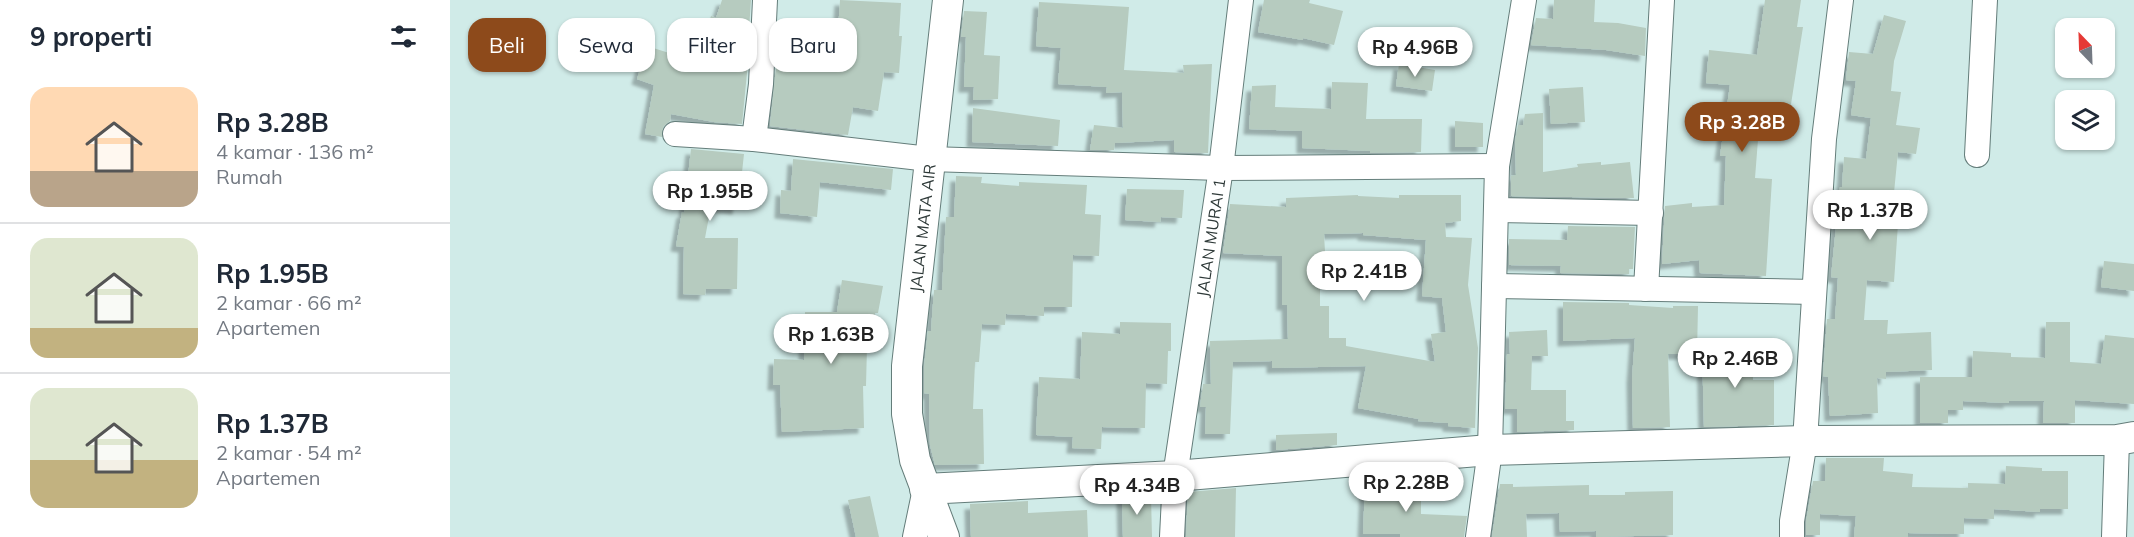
<!DOCTYPE html>
<html lang="id">
<head>
<meta charset="utf-8">
<style>
  :root { --surface:#fff; --page:#f6f6f7; --text:#1f2937; --muted:#747a83; --line:#e0e1e3; --accent:#8d4a1b }
  body { margin:0; font-family:Mulish,sans-serif; background:var(--page); color:var(--text); height:100vh; display:flex; flex-direction:column; font-size:22px; white-space:nowrap }
  * { box-sizing:border-box; margin:0 }
  p { font-size:20px; color:var(--muted) }
  .icon { flex:none; width:33px; height:33px; fill:none; stroke:currentColor; stroke-width:2; stroke-linecap:round; stroke-linejoin:round }
  .map { position:relative; flex:1; overflow:hidden }
  .sheet { display:flex; flex-direction:column; background:var(--surface); width:450px }
  .sheet>* { flex:none }
  .top-card { position:absolute; left:18px; top:18px; width:570px; height:54px; display:flex; gap:12px }
  .needle { width:39px; rotate:337deg }
  .controls { position:absolute; left:1605px; top:18px; display:grid; gap:12px }
  .controls a { display:grid; place-items:center; width:60px; height:60px; border-radius:12px; background:var(--surface); box-shadow:0 2px 4px #0004; font-size:30px }
  .price { position:absolute; translate:-50% -51px; padding:0 14px; border-radius:21px; background:#fff; color:#222; font-size:20px; line-height:39px; filter:drop-shadow(0 2px 3px #0008) }
  .price::after { content:''; position:absolute; left:50%; top:36px; width:18px; height:14px; margin-left:-9px; background:inherit; clip-path:polygon(0 0,100% 0,50% 100%) }
  .price.selected { background:var(--accent); color:#fff }
  ul { padding:0; list-style:none }
  li { display:flex; align-items:center; gap:18px; height:150px; padding:0 30px }
  li+li { border-top:2px solid var(--line) }
  li span { display:grid; place-items:center; flex:none; width:168px; height:120px; border-radius:18px; color:#555 }
  li>.icon { margin-inline-start:auto }
  span .icon { width:72px; height:72px; fill:#fffc; stroke-width:1 }
  li b { font-size:26px }
  h2 { display:flex; justify-content:space-between; align-items:center; height:72px; padding:0 30px; font-size:26px }
  .tag { padding:0 21px; border-radius:18px; background:var(--surface); box-shadow:0 2px 4px #0004; font-size:21px; line-height:54px }
  .tag.selected { background:var(--accent); color:#fff }
  main { display:flex; flex:1; min-height:0 }
  .map>svg:first-child { display:block }
  .building { fill:#b6cbbf; fill-rule:evenodd; filter:url(#shadow) }
  .lines { fill:none; stroke-linecap:round; stroke-linejoin:round }
  .minor-casing { stroke:#647d7a; stroke-width:26 }
  .tertiary-casing { stroke:#647d7a; stroke-width:32 }
  .minor { stroke:#fff; stroke-width:24 }
  .tertiary { stroke:#fff; stroke-width:30 }
  .labels { text-anchor:middle; dominant-baseline:central; stroke-width:4.5; stroke-linejoin:round; paint-order:stroke }
  .street-label { font-size:16px; fill:#2e3938; stroke:#fff }
</style>
</head>
<body>
<main>
<section class="sheet">
<h2>9 properti<svg class="icon" aria-label="filters" viewBox="0 0 24 24"><path d="M4 7h16M4 17h16"/><circle cx="9" cy="7" r="2"/><circle cx="15" cy="17" r="2"/></svg></h2>
<ul>
<li><span style="background:linear-gradient(#ffd9b3 70%,#b9a48a 0)"><svg class="icon" aria-label="home" viewBox="0 0 24 24"><path d="M3 11l9-7 9 7M6 9v11h12V9"/></svg></span><div><b>Rp 3.28B</b><p>4 kamar · 136 m²</p><p>Rumah</p></div></li>
<li><span style="background:linear-gradient(#dfe7d0 75%,#c2b280 0)"><svg class="icon" aria-label="home" viewBox="0 0 24 24"><path d="M3 11l9-7 9 7M6 9v11h12V9"/></svg></span><div><b>Rp 1.95B</b><p>2 kamar · 66 m²</p><p>Apartemen</p></div></li>
<li><span style="background:linear-gradient(#dfe7d0 60%,#c2b280 0)"><svg class="icon" aria-label="home" viewBox="0 0 24 24"><path d="M3 11l9-7 9 7M6 9v11h12V9"/></svg></span><div><b>Rp 1.37B</b><p>2 kamar · 54 m²</p><p>Apartemen</p></div></li>
</ul>
</section>
<div class="map">
<svg width="1684" height="537" viewBox="0 0 1684 537">
  <defs>
    <filter id="shadow"><feDropShadow dx="-5.5" dy="5.5" stdDeviation="1.5" flood-color="#0004"/></filter>
  </defs>
  <rect width="100%" height="100%" fill="#d0ebe8"/>
  <path class="building" d="M272,0h29l-2,30 -10,31 9,2 -6,61 -28,-2 -43,-8 -1,7 -7,6 -1,10 -17,-3 9,-49 -17,-6 10,-33 41,13 1,-7 9,2 13,-38 5,2z
    M390,0l61,3 -2,33h3l-3,37 -15,-1 -6,39 -25,-4 -5,28 -78,-9 6,-59 21,2 3,-36 20,2 1,-4 17,1z
    M814,0h46l-1,3 34,8 -9,34 -31,-7v2l-45,-8z
    M1104,0h41l-1,22 24,1 28,5 -1,28 -39,-6 -75,-5 5,-27 17,1z
    M1315,0h36l-4,27h6l-16,103 -28,-3 -4,51 17,1 -6,97 -66,-3 -1,-13 -37,4 3,-58 27,-3v4l32,-2 2,-49h-6l10,-71 -24,-2 3,-33 48,5z
    M589,2l90,5 -5,63 60,3 -1,-8 29,-1 -4,89 -34,-1v-12l-59,3 -1,7h-24l4,-25 29,3 -1,-36 -16,1 1,-6 -49,-3 3,-36 -25,-2z
    M514,11l23,1 -3,43 16,1 -2,43 -25,1 1,-13h-10l2,-50h-5z
    M1434,15l22,6 -12,40 -3,30 10,1 -5,33 24,3 -4,26 -18,-2 -7,71 7,1 -4,58 -27,-2 -3,40h24l-1,14 44,-2 1,38 -46,2v7l-9,-1 1,35 -48,3 -2,-39 -5,-1 4,-57h8l3,-41 -7,-1 9,-90h2l2,-30 22,2 5,-41 -20,-3 5,-34 -10,-1 3,-28 24,2z
    M949,64l36,6 -3,21 -36,-5z
    M882,82l36,1 -2,36h56l-1,33 -51,1v-2l-68,-3v-17l-53,-2 3,-43 24,-1 -1,22 56,2z
    M1133,87l2,35 -34,2 -2,-35z
    M523,108l87,12 -2,26 -86,-4z
    M1093,113v59l35,-5 -1,-3 24,-2v3l29,-3 4,36 -123,-2v-20l5,-1 -1,-34 3,-16h5l2,-11z
    M1005,121l28,2v24h-28z
    M241,149l53,5 -6,55 -27,-3 -6,32h33l-1,51h-31l-1,6 -22,-1 1,-47 -8,-1 6,-34 2,1z
    M343,159l100,10 -2,21 -71,-8 -3,35 -37,-4 1,-23 10,1z
    M506,176l26,1 -1,6 38,3v-4l68,3 -2,29 16,1 -2,41 -26,-1 -1,52h-28v9l-38,-2 -1,11 -23,-1 -3,38h-4l-2,47h10l1,55 -49,1 -5,-20 -1,-51 -5,-1v-26l4,-36h3l3,-41h8l4,-73h8z
    M677,189l57,1 -2,28 -21,-1 -1,5 -35,-2z
    M908,195v1l41,2v-3h62v26l-16,2 1,14 26,1 -4,47 10,63 -3,80 -27,-2v-3l-30,-2 1,-2 -61,-11 8,-42 -94,2v-7l-39,1 -3,72h-25l1,-27h-6l3,-23h8l-1,-43 78,-2 -1,-34h-5v-49l-59,-3 7,-49 56,3v-9zM913,233v2l63,5 -4,56 20,2 4,34 -15,2 4,28 -89,-16v-8h-17v-32h-9v-54h5l-1,-18z
    M1118,226l67,1 -2,42h-4v5l-69,-1 1,-7 -52,-1v-26l58,1z
    M1654,261l30,3v27l-33,-4z
    M392,280l41,6 -5,27h-3l-2,33h-6l-1,40h-3l1,42 -82,4 -2,-47h-7l1,-26 30,1 1,-48h32z
    M1113,302l66,1v2l44,3v-2h25l-1,48h-29l2,73 -37,1 -1,-50 3,-40 -72,3z
    M670,322l51,1v28h-3l-1,33 -21,-1 -1,45 -43,-1 -1,22 -29,-1 1,-11 -37,-2 3,-58 41,2 2,-47 38,2z
    M1596,322h24v40l31,2 4,-29 29,3v66l-59,-4v23h-32l1,-22h-35v2l-46,-2v9h-15v13h-28v-46h52l1,-26 38,2v4l34,1z
    M1097,330l1,26h-16l-1,34h35v31h8v9l-57,2v-23h-12l2,-55h3l-1,-22z
    M1302,344l1,36h21v45l-70,2 -2,-82z
    M887,433v12l-61,5v-15z
    M1376,458h58l-1,13 30,3 -1,13 56,1v-5l37,1 1,-18 36,2v3h26v38h-28v3l-46,-3v10l-30,-1v16l-56,-1v4h-54l2,-21 -36,-2v21h-14v-13l7,-41h12z
    M971,473v41l46,2 -3,21h-64v-3h-37l2,-47 35,1v-13z
    M1050,484h13v3l76,-2v10h36v-3l48,-1v44l-77,2v-6l-36,1 -1,-19 -33,1 1,23h-35z
    M786,488l-1,49h-49l2,-45z
    M701,495l1,42h-29l-1,-41z
    M420,496l9,41h-23l-8,-37z
    M578,501v12l59,-3 1,27h-117l-1,-33z"/>
  <g class="lines">
    <g class="minor-casing">
      <g id="minor">
        <path d="M225,134l79,5 175,20 292,9 276,-2"/>
        <path d="M304,139l7,-55 4,-84"/>
        <path d="M1527,155l8,-155"/>
        <path d="M1046,210l155,3"/>
        <path d="M1044,286l320,6"/>
        <path d="M1196,289l16,-289"/>
        <path d="M465,537l10,-48"/>
        <path id="s1" d="M722,537l3,-61 46,-308 20,-168"/>
        <path d="M1028,537l12,-87 7,-284 27,-166"/>
        <path d="M1342,537v-16l13,-80 19,-302 17,-139"/>
        <path d="M1664,537l3,-97"/>
      </g>
    </g>
    <g class="tertiary-casing">
      <g id="tertiary">
        <path d="M475,489l250,-13 315,-26 315,-9 312,-1 17,-3"/>
        <path id="s2" d="M494,537l-29,-77 -8,-46v-48l41,-366"/>
      </g>
    </g>
    <use href="#minor" class="minor"/>
    <use href="#tertiary" class="tertiary"/>
  </g>
  <g class="labels">
    <g class="street-label">
      <text stroke="none"><textPath href="#s2" startOffset="316">JALAN MATA AIR</textPath></text>
      <text stroke="none"><textPath href="#s1" startOffset="302">JALAN MURAI 1</textPath></text>
    </g>
  </g>
</svg>
<div class="controls">
<a><svg class="needle" viewBox="-14 -14 28 28"><path d="M0-13l5 13h-10z" fill="#e53935"/><path d="M0 13l5-13h-10z" fill="#747a83"/></svg></a>
<a><svg class="icon" aria-label="layers" viewBox="0 0 24 24"><path d="M12 4l9 5-9 5-9-5zM3 14l9 5 9-5"/></svg></a>
</div>
<b class="price" style="left:965px;top:78px">Rp 4.96B</b>
<b class="price selected" style="left:1292px;top:153px">Rp 3.28B</b>
<b class="price" style="left:260px;top:222px">Rp 1.95B</b>
<b class="price" style="left:1420px;top:241px">Rp 1.37B</b>
<b class="price" style="left:914px;top:302px">Rp 2.41B</b>
<b class="price" style="left:381px;top:365px">Rp 1.63B</b>
<b class="price" style="left:1285px;top:389px">Rp 2.46B</b>
<b class="price" style="left:956px;top:513px">Rp 2.28B</b>
<b class="price" style="left:687px;top:516px">Rp 4.34B</b>
<div class="top-card">
<a class="tag selected">Beli</a>
<a class="tag">Sewa</a>
<a class="tag">Filter</a>
<a class="tag">Baru</a>
</div>
</div>
</main>
</body>
</html>
